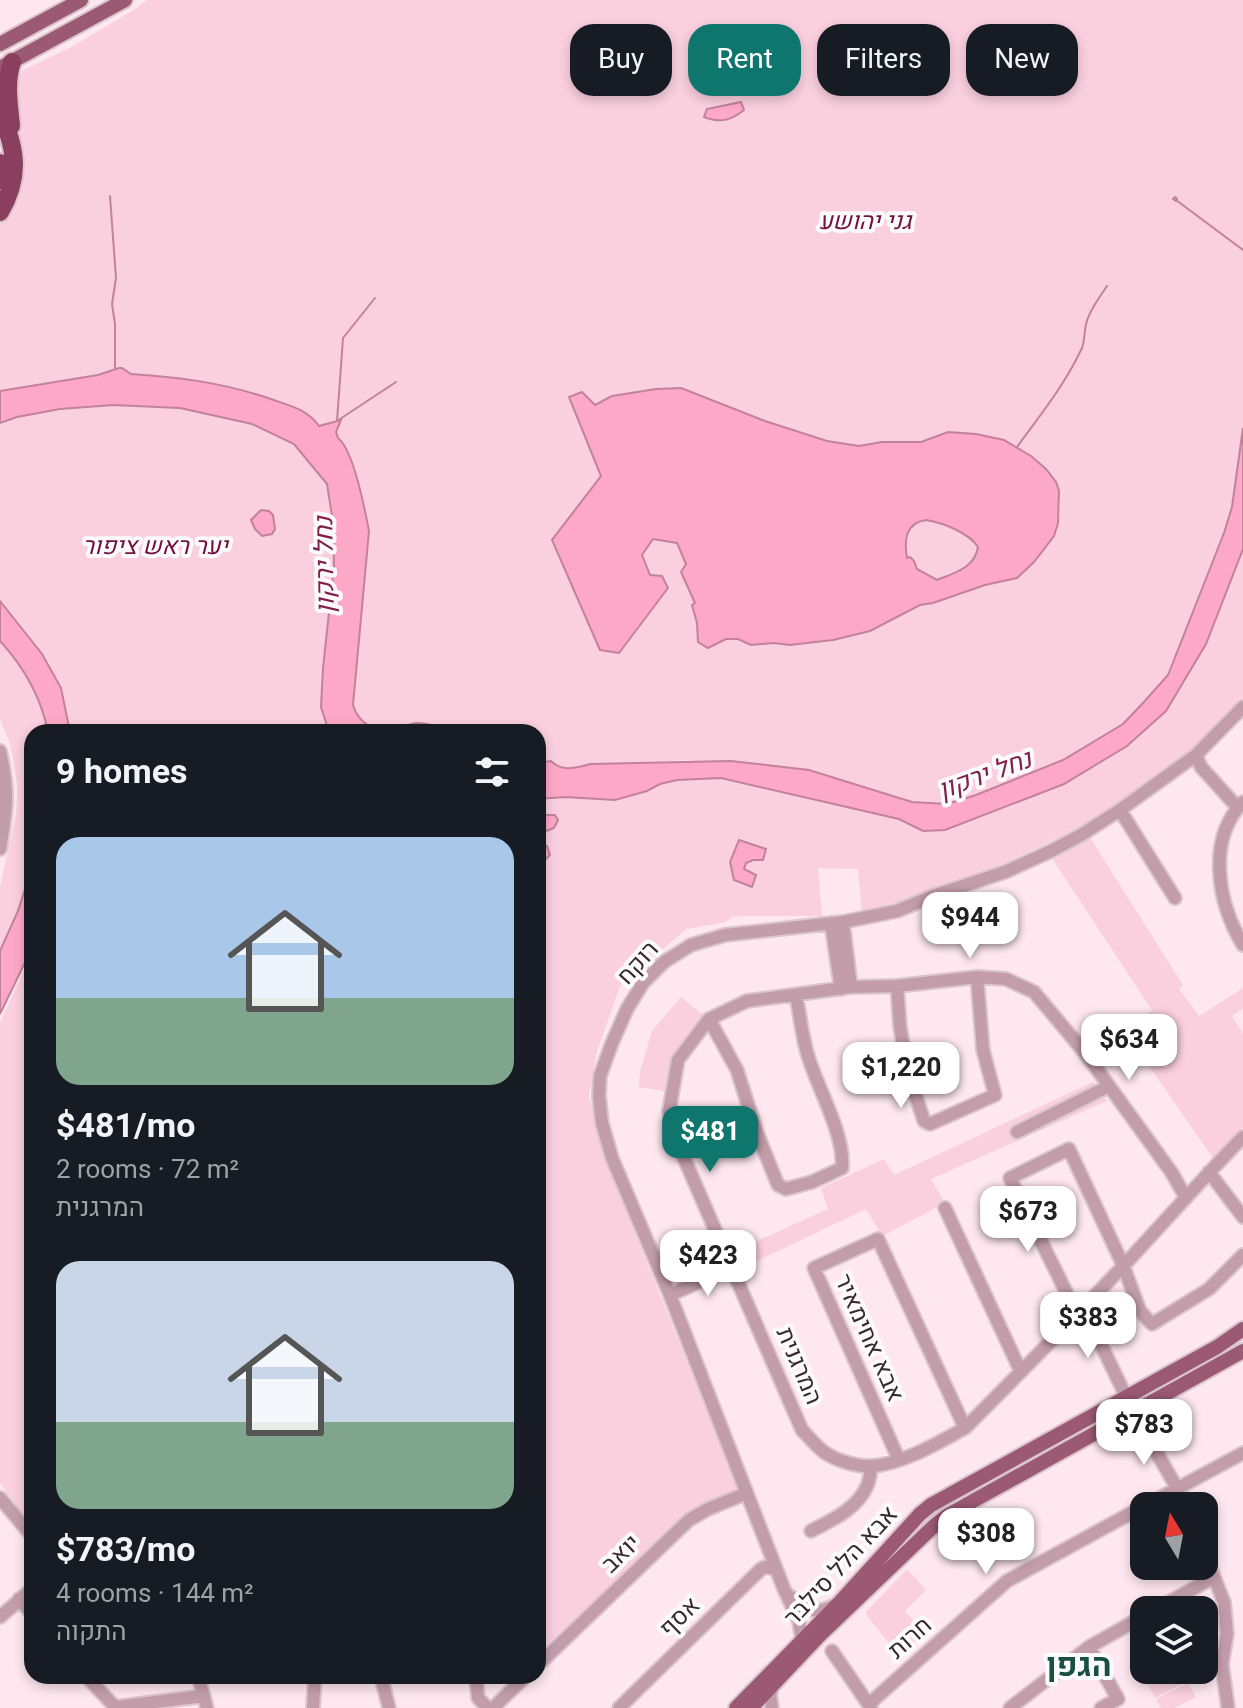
<!DOCTYPE html>
<html lang="en">
<head>
<meta charset="utf-8">
<style>
  :root { --surface:#171b24; --page:#20242c; --text:#f1f3f6; --muted:#9ea1a6; --accent:#0f766e }
  body { margin:0; font-family:Georgia,Heebo,serif; background:var(--page); color:var(--text); height:100vh; display:flex; flex-direction:column; font-size:30px; white-space:nowrap }
  * { box-sizing:border-box; margin:0 }
  p { font-size:26px; color:var(--muted) }
  .icon { flex:none; width:44px; height:44px; fill:none; stroke:currentColor; stroke-width:2; stroke-linecap:round; stroke-linejoin:round }
  .map { position:relative; flex:1; overflow:hidden }
  .drawer { position:absolute; left:24px; top:724px; width:522px; height:960px; display:flex; flex-direction:column; background:var(--surface); border-radius:24px; box-shadow:0 4px 12px #0003 }
  .drawer>* { flex:none }
  .banner { position:absolute; left:570px; top:24px; width:552px; height:72px; display:flex; gap:16px }
  .needle { width:52px; rotate:350deg }
  .buttons { position:absolute; left:1130px; top:1492px; display:grid; gap:16px }
  .buttons a { display:grid; place-items:center; width:88px; height:88px; border-radius:16px; background:var(--surface); box-shadow:0 4px 12px #0003; font-size:40px }
  .price { position:absolute; translate:-50% -68px; padding:0 18px; border-radius:16px; background:#fff; color:#222; font-size:26px; line-height:52px; filter:drop-shadow(0 2px 4px #0008) }
  .price::after { content:''; position:absolute; left:50%; top:48px; width:24px; height:18px; margin-left:-12px; background:inherit; clip-path:polygon(0 0,100% 0,50% 100%) }
  .price.on { background:var(--accent); color:#fff }
  ul { padding:0; list-style:none }
  li { display:grid; align-content:center; gap:16px; height:424px; padding:0 32px }
  li span { display:grid; place-items:center; height:248px; border-radius:24px; color:#555 }
  li>.icon { margin-inline-start:auto }
  span .icon { width:144px; height:144px; fill:#fffc; stroke-width:1 }
  li b { font-size:34px }
  h2 { display:flex; justify-content:space-between; align-items:center; height:96px; padding:0 32px; font-size:34px }
  .pill { padding:0 28px; border-radius:24px; background:var(--surface); box-shadow:0 4px 12px #0003; font-size:28px; line-height:72px }
  .pill.on { background:var(--accent); color:#fff }
  .map>svg:first-child { display:block }
  .green { fill:#facfde; fill-rule:evenodd }
  .water { fill:#fea8c8; stroke:#c2829a; stroke-width:2; fill-rule:evenodd }
  .lines { fill:none; stroke-linecap:round; stroke-linejoin:round }
  .stream { stroke:#c2829a; stroke-width:2 }
  .minor-casing { stroke:#dac5cc; stroke-width:16 }
  .major-casing { stroke:#dac5cc; stroke-width:18 }
  .highway-casing { stroke:#dac5cc; stroke-width:22 }
  .minor { stroke:#c49dab; stroke-width:12 }
  .major { stroke:#9b5972; stroke-width:14 }
  .highway { stroke:#8a3f5e; stroke-width:18 }
  .labels { text-anchor:middle; dominant-baseline:central; stroke-width:8; stroke-linejoin:round; paint-order:stroke }
  .park-label { font-size:24px; font-style:italic; fill:#731042; stroke:#fbfbfb }
  .street-label { font-size:24px; fill:#36282d; stroke:#fbfbfb }
  .water-label { font-size:26px; font-style:italic; fill:#801f4d; stroke:#fbfbfb }
  .district-label { font-size:32px; font-weight:bold; fill:#1a5044; stroke:#fbfbfb }
</style>
</head>
<body>
<div class="map">
<svg width="1243" height="1708" viewBox="0 0 1243 1708">
  <rect width="100%" height="100%" fill="#fee7ef"/>
  <path class="green" d="M147,0h1096v428l-11,79 -8,26 -57,142 -24,28 -20,21 -60,36 -87,35 -29,9 -35,-2 -103,-32 -124,-10 -53,4h-41l-20,5 -12,-1 -10,-5h-11v-31h-12l-9,-7 -42,7h-26l-10,-6 -19,-3 -32,8 -25,-8 -7,-8 -3,-10 16,-174 -5,-27 -13,-45 -15,-27 5,-10h-10l-10,5 -2,-1c-12,-17 -30,-20 -48,-27 -47,-16 -91,-22 -141,-25l-8,-6c-9,0 -16,5 -24,7l-98,16v-167l9,-11 13,-44 -7,-84 8,-15 47,-22 67,-40zM681,388l84,33 62,20 32,5 23,-4h39l28,-10 27,2 28,6 27,16 15,13 10,13 3,9 1,20 -75,74 -52,18 -13,2 -50,26 -37,9 -25,4 -18,1 -16,-2 -23,2 -13,-6h-12l-8,6 -20,-3 -1,-19 -5,-18 3,-2 -14,-31 6,-8 -10,-22 -24,-3 -11,16 8,20 -97,-35 48,-64 -31,-79 18,-1 7,9 17,-9 44,-7z
    M112,405l68,3 72,16 42,20 33,40 6,38 1,44 -11,102 -2,39 8,25h-259l-28,-78 -42,-53v-178c37,-12 74,-15 112,-18z
    M926,520c18,4 42,11 52,27 -4,21 -24,25 -41,33 -10,-5 -21,-10 -28,-19 -11,-15 -1,-39 17,-41z
    M1243,549v149l-60,62 -66,46 -36,21 -80,38 -67,29 -22,4 -50,16 -4,-45 -40,-1 4,48h-83l-7,1 -6,5 -40,7 -66,57 -23,66 -8,43 16,64 133,329 -38,20 -35,27 -127,118v-792h3l2,-17 -2,-11 13,-5 4,-8 -1,-4c-7,-3 -15,-1 -19,4v-21l27,-2 50,3 32,-9 13,-7 17,-4 44,-2 178,41 24,12 22,-1 51,-21 131,-63 39,-35 40,-67z
    M0,641c24,26 41,56 48,91h-16v135l-14,44 -18,40v-64l16,-73 1,-14v-16l-4,-25 -4,-18 -9,-22z
    M1089,836l94,149 -4,4 20,27 44,-28v20l-11,8 11,18v93l-29,33 -82,-119 14,-9 -8,-12 14,-10 -101,-153z
    M32,952v575l-32,-44v-460z
    M681,997l24,20 -36,75 -30,-5 1,-16 12,-40z
    M1093,1082l14,19 -176,78 14,24 -63,33 -16,-27 -119,57 -8,-17 89,-40 -7,-21 63,-29 10,16z
    M907,1569l19,21 -21,21 19,23 -25,22 -34,-43z
    M1163,1670h18l6,11 -32,17 -10,-18z
    M1188,1683l8,14 -21,11h-14l-5,-9z"/>
  <path class="water" d="M741,102l3,8c-14,11 -24,13 -40,7l3,-8z
    M119,368h3l9,6c49,3 93,9 140,25 19,7 36,10 48,27l22,-6 -5,12 2,6c16,12 27,72 31,93l-16,174c5,17 22,29 40,25 8,-2 17,-7 25,-7 10,0 23,4 31,9h-120l-8,-25 2,-39 11,-102 -1,-44 -6,-38 -33,-40 -42,-20 -72,-16 -67,-3 -53,4 -43,8 -17,6v-32l98,-16z
    M681,388l84,33 62,20 32,5 23,-4h39l27,-10 28,2 28,6 27,16 15,13 10,13 3,9 -1,32 -4,13 -20,26 -17,16 -32,7 -52,18 -13,2 -50,26 -37,9 -43,5 -16,-2 -23,2 -13,-6h-12l-18,9 -10,-6 -1,-19 -5,-18 3,-2 -14,-31 5,-8 -9,-21 -24,-4 -11,16 8,20 12,1 6,12 -49,65 -19,-3 -48,-110 49,-64 -32,-79 13,-5 13,13 17,-9 44,-7zM926,520c17,3 42,12 52,27 -3,21 -24,26 -41,33l-20,-11 -3,-8 -4,-4 -3,1c-3,-17 -2,-35 19,-38z
    M1243,428v121l-37,95 -40,67 -39,35 -63,38 -119,46 -22,1 -24,-12 -178,-41 -44,2 -17,4 -13,7 -32,9 -50,-3 -27,2v-36l13,-2c12,12 26,6 40,3l140,-3 78,9 103,32 35,2 29,-9 87,-35 60,-36 20,-21 25,-28 56,-142 8,-26z
    M261,510l8,1 4,4 2,14 -3,5 -10,2 -7,-7 -4,-9z
    M0,601l42,53 19,34 9,44h-22c-7,-35 -24,-65 -48,-91z
    M544,815h11l3,5 -4,8 -13,5 2,11 4,2 3,9 -4,4 -8,2v-41z
    M739,840l27,9 -3,11h-10l-7,3 -2,6 12,6 -4,12 -18,-7 -4,-18z
    M32,867v81l-32,66v-63l18,-40z"/>
  <g class="lines">
    <path class="stream" d="M110,196l6,82 -4,26 3,20v45
      M1175,197l2,2 -1,2 -3,-2z
      M1176,200l67,50
      M337,421l6,-83 32,-40
      M337,421l59,-39
      M1017,447c24,-33 47,-61 65,-99 3,-8 2,-16 4,-24 3,-14 14,-27 21,-38"/>
    <g class="minor-casing">
      <path id="minor" d="M0,751c9,40 7,58 0,98
        M1196,755l5,12 37,41
        M1243,802c-37,38 -25,102 0,143
        M1120,810l55,88
        M843,922l8,65
        M831,923l10,66
        M897,986l3,41 8,45 16,49 6,3 65,-29 -12,-45 -6,-73
        M709,1019l28,51 20,63 21,52 8,4 26,-7 30,-14c3,-33 -24,-79 -34,-112 -6,-19 -8,-41 -12,-61
        M1017,1132l92,-46
        M1209,1172l34,45
        M1186,1198l-14,-25 -86,-119 -52,-62 -28,-13 -29,-2 -80,9 -46,1 -104,14 -38,18 -31,41 -9,51 15,47 118,272c7,7 14,16 22,22 13,9 33,15 48,14 31,-2 67,-24 93,-38 55,-55 109,-110 162,-166 39,-42 76,-84 116,-125
        M945,1208l76,164
        M670,1295l62,-28
        M1083,1307l51,106 43,75 8,18
        M1077,1314l-67,-136 59,-29 54,116 17,46 12,13 57,-35 34,-34
        M899,1460l-85,-192 64,-29 87,189
        M0,1498l32,38
        M1145,1506l98,-53
        M811,1531c21,-11 46,-22 56,-45 3,-6 3,-14 5,-20
        M1204,1552l20,50 3,32 -5,30 6,44
        M788,1595c18,13 26,22 47,10
        M19,1599l13,15
        M1155,1610l59,-33
        M0,1617l32,-28
        M802,1640l-3,-19 -15,-32 -114,-294 -58,-137 -10,-35 -3,-27 1,-20 12,-33 15,-34 16,-26 21,-21 27,-17 34,-10 118,-13 54,-11 36,-15 72,-24 46,-21 30,-16 39,-25 76,-55 47,-48
        M1089,1647l29,52 -17,9
        M832,1651l39,57
        M538,1665l151,-145 19,-11 39,-16
        M86,1676l30,32
        M198,1676l9,32
        M381,1676l8,32
        M476,1676l2,22 10,10
        M869,1704l138,-123 137,-75
        M115,1707l89,-11
        M313,1708l2,-32
        M493,1708l33,-32
        M619,1708l142,-139 4,-2 11,2
        M772,1708l-2,-13 3,-10
        M1010,1708l79,-61 55,-31"/>
    </g>
    <g class="major-casing">
      <path id="major" d="M0,44l81,-44
        M0,68l125,-68
        M736,1708l103,-105 81,-89 11,-9 286,-158 26,-18
        M751,1708l69,-73 115,-110 13,-10 295,-164"/>
    </g>
    <g class="highway-casing">
      <path id="highway" d="M0,112c16,36 21,64 0,100
        M11,126c-2,-21 -6,-44 1,-64
        M0,163v17"/>
    </g>
    <use href="#minor" class="minor"/>
    <use href="#major" class="major"/>
    <use href="#highway" class="highway"/>
  </g>
  <g class="labels">
    <g class="park-label">
      <text x="865" y="221">גני יהושע</text>
      <text x="155" y="546">יער ראש ציפור</text>
    </g>
    <g class="street-label">
      <text transform="translate(638 963) rotate(-48)">רוקח</text>
      <text transform="translate(869 1338) rotate(66)">אבא אחימאיר</text>
      <text transform="translate(799 1366) rotate(67)">המרגנית</text>
      <text transform="translate(621 1554) rotate(-44)">יואב</text>
      <text transform="translate(841 1566) rotate(-47)">אבא הלל סילבר</text>
      <text transform="translate(680 1617) rotate(-44)">אסף</text>
      <text transform="translate(910 1638) rotate(-42)">חרות</text>
    </g>
    <g class="water-label">
      <text transform="translate(325 565) rotate(-91)">נחל ירקון</text>
      <text transform="translate(985 775) rotate(-20)">נחל ירקון</text>
    </g>
    <g class="district-label">
      <text x="1079" y="1665">הגפן</text>
    </g>
  </g>
</svg>
<div class="buttons">
<a><svg class="needle" viewBox="-14 -14 28 28"><path d="M0-13l5 13h-10z" fill="#e53935"/><path d="M0 13l5-13h-10z" fill="#9ea1a6"/></svg></a>
<a><svg class="icon" aria-label="layers" viewBox="0 0 24 24"><path d="M12 4l9 5-9 5-9-5zM3 14l9 5 9-5"/></svg></a>
</div>
<b class="price" style="left:970px;top:960px">$944</b>
<b class="price" style="left:1129px;top:1082px">$634</b>
<b class="price" style="left:901px;top:1110px">$1,220</b>
<b class="price on" style="left:710px;top:1174px">$481</b>
<b class="price" style="left:1028px;top:1254px">$673</b>
<b class="price" style="left:708px;top:1298px">$423</b>
<b class="price" style="left:1088px;top:1360px">$383</b>
<b class="price" style="left:1144px;top:1467px">$783</b>
<b class="price" style="left:986px;top:1576px">$308</b>
<div class="banner">
<a class="pill">Buy</a>
<a class="pill on">Rent</a>
<a class="pill">Filters</a>
<a class="pill">New</a>
</div>
<section class="drawer">
<h2>9 homes<svg class="icon" aria-label="filters" viewBox="0 0 24 24"><path d="M4 7h16M4 17h16"/><circle cx="9" cy="7" r="2"/><circle cx="15" cy="17" r="2"/></svg></h2>
<ul>
<li><span style="background:linear-gradient(#a9c7e8 65%,#7fa58c 0)"><svg class="icon" aria-label="home" viewBox="0 0 24 24"><path d="M3 11l9-7 9 7M6 9v11h12V9"/></svg></span><div><b>$481/mo</b><p>2 rooms · 72 m²</p><p>המרגנית</p></div></li>
<li><span style="background:linear-gradient(#c9d6e8 65%,#7fa58c 0)"><svg class="icon" aria-label="home" viewBox="0 0 24 24"><path d="M3 11l9-7 9 7M6 9v11h12V9"/></svg></span><div><b>$783/mo</b><p>4 rooms · 144 m²</p><p>התקוה</p></div></li>
</ul>
</section>
</div>
</body>
</html>
